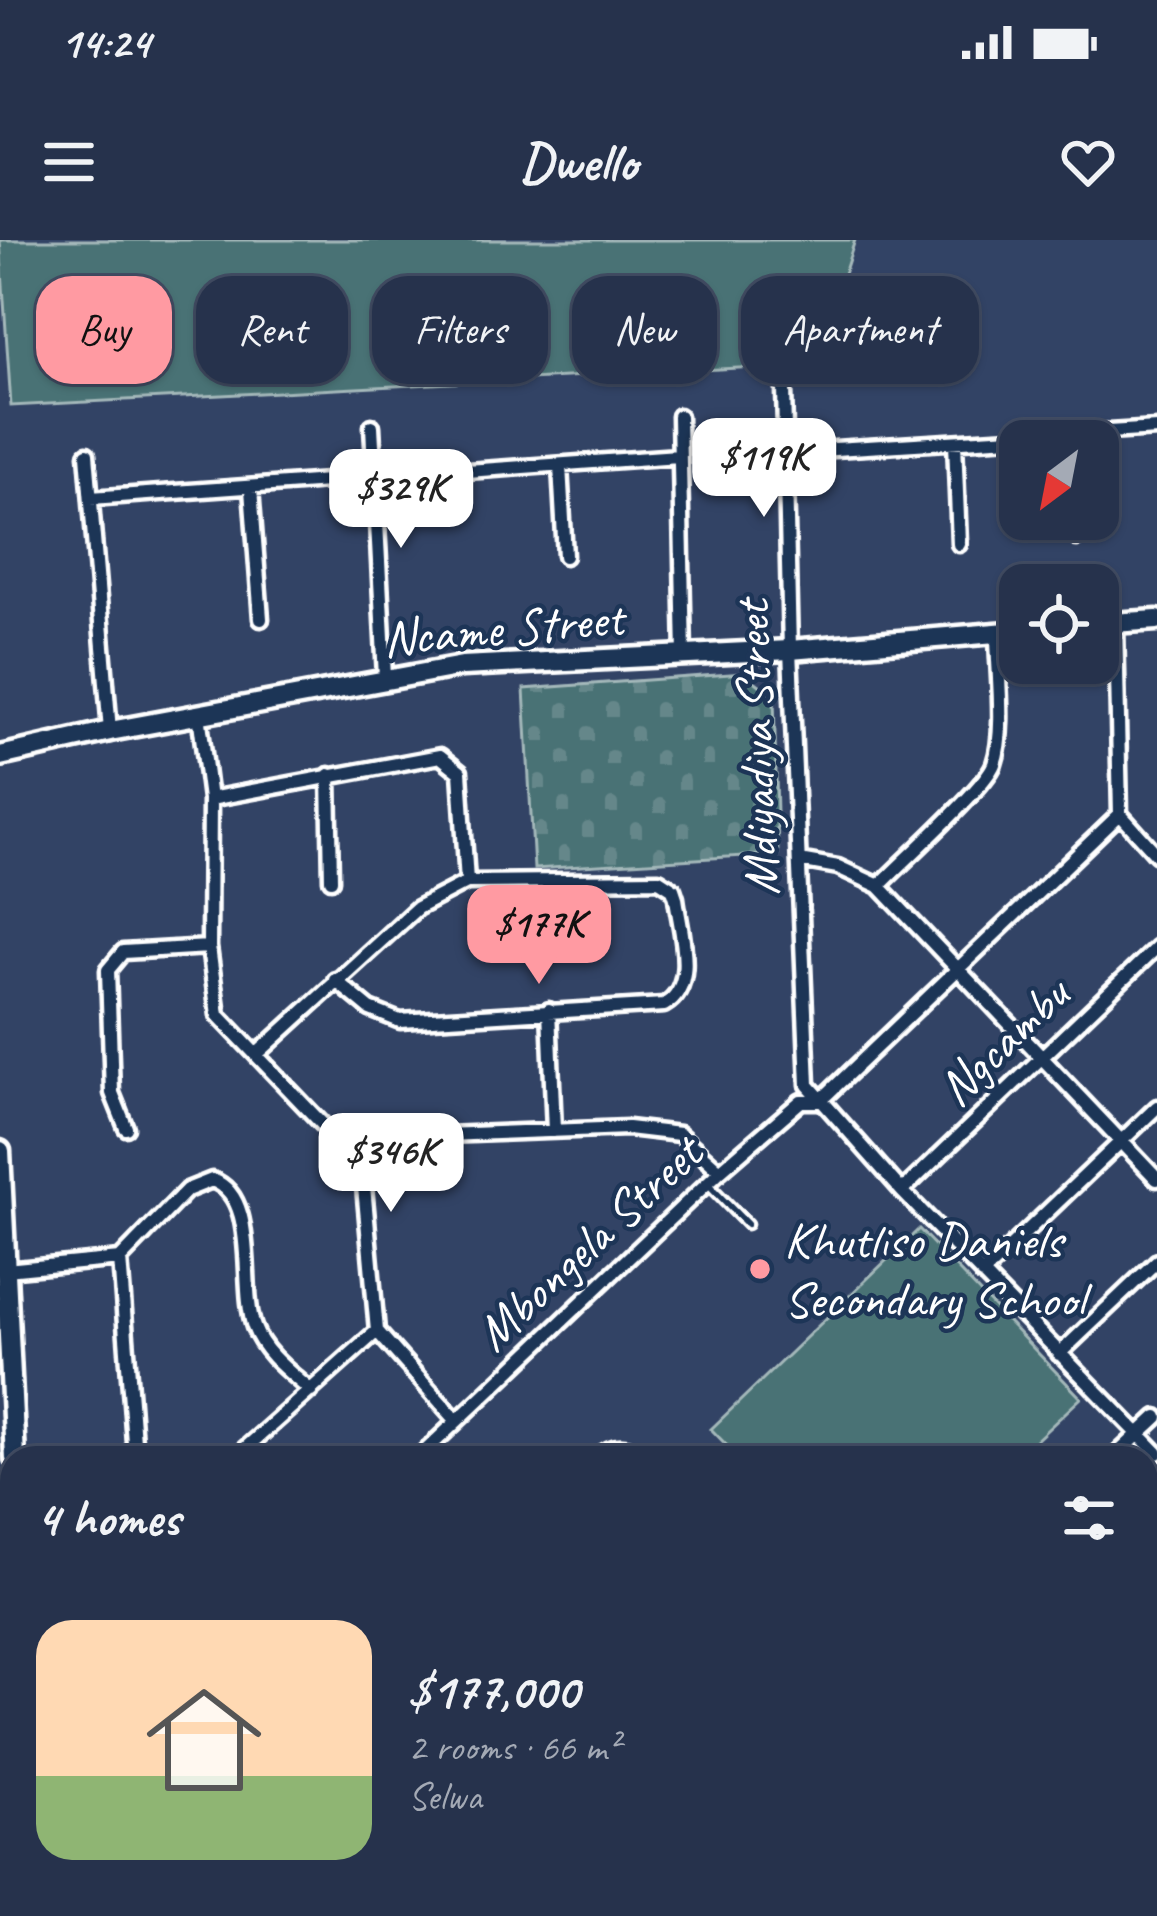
<!DOCTYPE html>
<html lang="en">
<head>
<meta charset="utf-8">
<style>
  :root { --surface:#26324c; --page:#323e56; --text:#f1f3f6; --muted:#a4aab5; --line:#424d64; --accent:#ff9aa2 }
  body { margin:0; font-family:Caveat,sans-serif; background:var(--page); color:var(--text); height:100vh; display:flex; flex-direction:column; font-size:45px; white-space:nowrap }
  * { box-sizing:border-box; margin:0 }
  p { font-size:39px; color:var(--muted) }
  .icon { flex:none; width:66px; height:66px; fill:none; stroke:currentColor; stroke-width:2; stroke-linecap:round; stroke-linejoin:round }
  .map { position:relative; flex:1; overflow:hidden }
  .drawer { position:absolute; left:0px; top:1206px; width:1158px; height:471px; display:flex; flex-direction:column; background:var(--surface); border-radius:36px 36px 0 0; box-shadow:0 3px 9px #0004,0 0 0 3px var(--line) }
  .drawer>* { flex:none }
  .hud { position:absolute; left:36px; top:36px; width:1086px; height:108px; display:flex; gap:24px }
  .needle { width:78px; rotate:212deg }
  .buttons { position:absolute; left:999px; top:180px; display:grid; gap:24px }
  .buttons a { display:grid; place-items:center; width:120px; height:120px; border-radius:24px; background:var(--surface); box-shadow:0 3px 9px #0004,0 0 0 3px var(--line); font-size:60px }
  .price { position:absolute; translate:-50% -102px; padding:0 27px; border-radius:24px; background:#fff; color:#222; font-size:39px; line-height:78px; filter:drop-shadow(0 3px 6px #0008) }
  .price::after { content:''; position:absolute; left:50%; top:72px; width:36px; height:27px; margin-left:-18px; background:inherit; clip-path:polygon(0 0,100% 0,50% 100%) }
  .price.active { background:var(--accent); color:#111 }
  ul { padding:0; list-style:none }
  li { display:flex; align-items:center; gap:36px; height:300px; padding:0 36px }
  li+li { border-top:3px solid var(--line) }
  li span { display:grid; place-items:center; flex:none; width:336px; height:240px; border-radius:36px; color:#555 }
  li>.icon { margin-inline-start:auto }
  span .icon { width:144px; height:144px; fill:#fffc; stroke-width:1 }
  li b { font-size:51px }
  h2 { display:flex; justify-content:space-between; align-items:center; height:144px; padding:0 36px; font-size:51px }
  .pill { padding:0 42px; border-radius:36px; background:var(--surface); box-shadow:0 3px 9px #0004,0 0 0 3px var(--line); font-size:42px; line-height:108px }
  .pill.active { background:var(--accent); color:#111 }
  .status { display:flex; justify-content:space-between; align-items:center; height:84px; padding:0 60px; background:var(--surface); direction:ltr }
  .status svg { height:33px; fill:currentColor }
  header { display:flex; justify-content:space-between; align-items:center; height:156px; padding:0 36px; background:var(--surface); font-size:54px; font-weight:600 }
  .map>svg:first-child { display:block }
  .cemetery { fill:url(#cemetery-stones); stroke:#a4b8ba; stroke-width:3 }
  .green { fill:#4a7275; stroke:#a4b8ba; stroke-width:3 }
  .lines { fill:none; stroke-linecap:round; stroke-linejoin:round }
  .lane-casing { stroke:#fff; stroke-width:15 }
  .street-casing { stroke:#fff; stroke-width:21 }
  .secondary-casing { stroke:#fff; stroke-width:27 }
  .lane { stroke:#1d3557; stroke-width:6 }
  .street { stroke:#1d3557; stroke-width:12 }
  .secondary { stroke:#1d3557; stroke-width:18 }
  .poi-dot { fill:#ff9aa2; stroke:#1d3557; stroke-width:4.5 }
  .labels { text-anchor:middle; dominant-baseline:central; stroke-width:9; stroke-linejoin:round; paint-order:stroke }
  .street-label { font-size:51px; fill:#fff; stroke:#1d3557 }
  .poi-label { font-size:51px; fill:#fff; stroke:#1d3557; text-anchor:start }
</style>
</head>
<body>
<div class="status"><b>14:24</b><svg viewBox="0 0 49 12"><path d="M0 12V9h3v3zM5 12V6h3v6zM10 12V3h3v9zM15 12V0h3v12zM26 1h20v11H26zM47 4h2v5h-2z"/></svg></div>
<header><svg class="icon" aria-label="menu" viewBox="0 0 24 24"><path d="M4 6h16M4 12h16M4 18h16"/></svg>Dwello<svg class="icon" aria-label="heart" viewBox="0 0 24 24"><path d="M12 20l-8-8c-3-5 5-10 8-4 3-6 11-1 8 4z"/></svg></header>
<div class="map">
<svg width="1157" height="1676" viewBox="0 0 1157 1676">
  <defs>
    <pattern id="cemetery-stones" width="16" height="16" patternUnits="userSpaceOnUse" patternTransform="scale(3)"><rect width="16" height="16" fill="#4a7275"/><path d="M2 7V4a2 2 0 0 1 4 0v3zM10 15v-3a2 2 0 0 1 4 0v3z" fill="#65878a"/></pattern>
  </defs>
  <rect width="100%" height="100%" fill="#324365"/>
  <filter id="ink" filterUnits="userSpaceOnUse"><feTurbulence type="fractalNoise" baseFrequency=".00833" numOctaves="2"/><feDisplacementMap in="SourceGraphic" scale="24" xChannelSelector="R" yChannelSelector="G"/><feConvolveMatrix kernelMatrix="1 2 1 2 8 2 1 2 1" color-interpolation-filters="sRGB"/></filter>
  <g filter="url(#ink)">
    <path class="cemetery" d="M744,433l30,23 4,158 -244,15 -10,-180z"/>
    <path class="green" d="M0,0h855l-40,124 -804,42z
      M919,989l162,169 -64,60h-278l-28,-29z"/>
    <g class="lines">
      <g class="lane-casing">
        <path id="lane" d="M708,944l39,40
          M1146,1483l11,10"/>
      </g>
      <g class="street-casing">
        <path id="street" d="M784,148l6,262 18,435 94,106 255,262
          M679,176l5,240
          M372,186l13,251
          M955,202l4,102
          M787,212l370,-23
          M87,214l23,277
          M560,226l5,90
          M251,249l10,130
          M91,258l587,-42
          M1077,279v19
          M199,474l11,85 -1,148 9,68 108,113 37,47 14,156 80,90
          M329,535l2,105
          M210,559l230,-43 20,16 7,110
          M1120,574l37,41
          M799,620l39,7 41,19 278,293
          M879,646c23,-24 106,-98 115,-122 12,-34 3,-94 3,-131
          M549,770l5,121
          M256,815l161,-147 50,-26 192,-2 14,9 3,9c4,33 23,87 -12,107l-264,16 -30,-12 -35,-29
          M820,861l300,-287 -4,-191
          M126,888l-14,-35 -4,-123 15,-18 86,-5
          M363,935l48,-29 34,-11 183,-7 51,6 41,37
          M902,951l255,-244
          M120,1019l14,183 7,11 11,5
          M6,1030l114,-11 67,-69 25,-10c48,17 27,105 42,147 10,27 37,46 57,64
          M982,1034l175,-167
          M1059,1114l98,-93
          M185,1218l55,-5 137,-122
          M418,1218l302,-287 81,-70h19
          M597,1218c17,-16 34,-13 51,0
          M1113,1218l44,-41
          M1146,1348l11,-11
          M0,1351h12
          M0,1596l12,-2
          M1060,1665l23,11"/>
      </g>
      <g class="secondary-casing">
        <path id="secondary" d="M1098,384l59,-4
          M0,516l110,-25 352,-65 328,-16 230,-19
          M0,911l15,307
          M1146,1531l11,-11
          M42,1665l1,11
          M1058,1676l2,-11"/>
      </g>
      <use href="#lane" class="lane"/>
      <use href="#street" class="street"/>
      <use href="#secondary" class="secondary"/>
    </g>
  </g>
  <circle class="poi-dot" cx="760" cy="1029" r="12"/>
  <g class="labels">
    <g class="street-label">
      <text transform="translate(503 388) rotate(-5)">Ncame Street</text>
      <text transform="translate(756 508) rotate(-92)">Mdiyadiya Street</text>
      <text transform="translate(1003 801) rotate(-44)">Ngcambu</text>
      <text transform="translate(588 1003) rotate(-43)">Mbongela Street</text>
    </g>
    <g class="poi-label">
      <text x="784" y="1000">Khutliso Daniels<tspan x="784" dy="59">Secondary School</tspan></text>
    </g>
  </g>
</svg>
<div class="buttons">
<a><svg class="needle" viewBox="-14 -14 28 28"><path d="M0-13l5 13h-10z" fill="#e53935"/><path d="M0 13l5-13h-10z" fill="#a4aab5"/></svg></a>
<a><svg class="icon" aria-label="locate" viewBox="0 0 24 24"><circle cx="12" cy="12" r="6"/><path d="M12 2v4M12 18v4M2 12h4M18 12h4"/></svg></a>
</div>
<b class="price" style="left:764px;top:280px">$119K</b>
<b class="price" style="left:401px;top:311px">$329K</b>
<b class="price active" style="left:539px;top:747px">$177K</b>
<b class="price" style="left:391px;top:975px">$346K</b>
<div class="hud">
<a class="pill active">Buy</a>
<a class="pill">Rent</a>
<a class="pill">Filters</a>
<a class="pill">New</a>
<a class="pill">Apartment</a>
</div>
<section class="drawer">
<h2>4 homes<svg class="icon" aria-label="filters" viewBox="0 0 24 24"><path d="M4 7h16M4 17h16"/><circle cx="9" cy="7" r="2"/><circle cx="15" cy="17" r="2"/></svg></h2>
<ul>
<li><span style="background:linear-gradient(#ffd9b3 65%,#8fb573 0)"><svg class="icon" aria-label="home" viewBox="0 0 24 24"><path d="M3 11l9-7 9 7M6 9v11h12V9"/></svg></span><div><b>$177,000</b><p>2 rooms · 66 m²</p><p>Selwa</p></div></li>
</ul>
</section>
</div>
</body>
</html>
